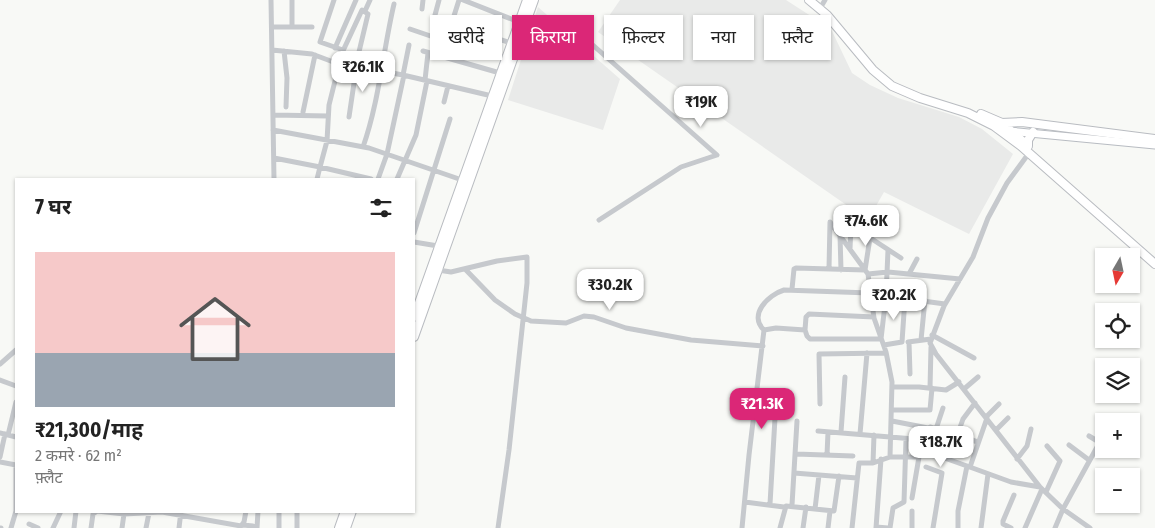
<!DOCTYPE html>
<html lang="hi">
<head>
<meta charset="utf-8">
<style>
  :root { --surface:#fff; --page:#f6f6f6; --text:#222; --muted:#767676; --accent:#db2777 }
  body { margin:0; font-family:"Fira Sans Condensed","Noto Sans Devanagari",sans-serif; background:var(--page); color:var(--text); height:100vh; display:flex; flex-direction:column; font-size:19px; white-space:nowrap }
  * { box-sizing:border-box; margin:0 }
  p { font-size:16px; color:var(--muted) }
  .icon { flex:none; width:28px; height:28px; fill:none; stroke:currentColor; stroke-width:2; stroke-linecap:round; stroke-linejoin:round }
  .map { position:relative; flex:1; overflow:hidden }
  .panel { position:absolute; left:15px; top:178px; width:400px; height:335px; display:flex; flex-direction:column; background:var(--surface); border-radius:0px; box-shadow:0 1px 4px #0004 }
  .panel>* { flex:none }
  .banner { position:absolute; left:430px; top:15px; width:475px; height:45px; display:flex; gap:10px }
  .needle { width:32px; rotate:189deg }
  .fabs { position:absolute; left:1095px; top:248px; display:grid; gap:10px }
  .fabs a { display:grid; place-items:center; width:45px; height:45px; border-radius:0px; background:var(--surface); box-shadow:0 1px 4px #0004; font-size:25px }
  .price { position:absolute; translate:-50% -42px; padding:0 11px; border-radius:10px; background:#fff; color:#222; font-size:16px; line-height:32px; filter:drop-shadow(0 1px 2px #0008) }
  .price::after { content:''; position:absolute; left:50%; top:30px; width:15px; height:11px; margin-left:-8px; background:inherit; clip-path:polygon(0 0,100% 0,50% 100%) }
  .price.on { background:var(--accent); color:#fff }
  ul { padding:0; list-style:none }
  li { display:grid; align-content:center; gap:10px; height:265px; padding:0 20px }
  li span { display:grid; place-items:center; height:155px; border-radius:0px; color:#555 }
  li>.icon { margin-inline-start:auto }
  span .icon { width:90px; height:90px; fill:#fffc; stroke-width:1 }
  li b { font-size:21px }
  h2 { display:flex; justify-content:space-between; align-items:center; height:60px; padding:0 20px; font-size:21px }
  .pill { padding:0 18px; border-radius:0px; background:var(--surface); box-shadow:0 1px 4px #0004; font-size:18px; line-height:45px }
  .pill.on { background:var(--accent); color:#fff }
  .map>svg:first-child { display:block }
  .built { fill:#e9eae9 }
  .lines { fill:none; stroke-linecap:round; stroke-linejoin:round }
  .secondary-casing { stroke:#b8bcc2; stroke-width:9 }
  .primary-casing { stroke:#b9bcc1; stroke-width:10 }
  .street { stroke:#c6c9cd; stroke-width:5 }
  .secondary { stroke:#fff; stroke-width:7 }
  .primary { stroke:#fff; stroke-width:8 }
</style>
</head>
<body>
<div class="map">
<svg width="1155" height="528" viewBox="0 0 1155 528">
  <rect width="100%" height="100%" fill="#f8f9f6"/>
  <path class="built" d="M620,0h166l45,29 21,44 18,12 28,13 61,19 23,12 31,25 -44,80 -85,-42 -16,28 -270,-188z
    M538,7l82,72 -17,51 -95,-30z"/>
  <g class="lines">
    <g class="secondary-casing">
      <path id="secondary" d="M1009,131l146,14"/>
    </g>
    <g class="primary-casing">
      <path id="primary" d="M809,0l18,15 46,55 19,16 28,12 48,15 26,13 27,20 134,118
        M981,114l21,9 25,22
        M1001,123l21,-1 133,17
        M1028,146v-6l5,-8
        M414,317l113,-317
        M414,337l120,-337
        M339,528l6,-17
        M346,528l6,-17"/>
    </g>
    <path class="street" d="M271,0l3,179
      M334,0l-14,42 23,8
      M463,0l56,22
      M822,5l3,-5
      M422,9l1,-9
      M365,11l5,-11
      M435,15l4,-15
      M453,19l6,-19
      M292,26v-26
      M272,27h40
      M410,29l38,13 58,16
      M476,32l35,11
      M335,48l21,-48
      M272,50l40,4 24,9 67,12 89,21
      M284,51l3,27 -1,29
      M423,51l77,22
      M571,56l15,-17 131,116 -36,12 -82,53
      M403,75l6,-30
      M444,102l4,-16
      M303,112l12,-57
      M273,115l55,1
      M273,130l96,18 93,32
      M363,147c16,-45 20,-96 31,-143
      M1029,153l-22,30 -19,35 -15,39 -29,49 -14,37 6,11 104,133
      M274,158l46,9 7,-26 2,-36 13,-52 20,-43 6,4 -10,42 -9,61
      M317,179l3,-12 51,12
      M378,179l9,-25 17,-79
      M397,179l19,-44 11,-54 -2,-1 3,-27
      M843,220l58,38
      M414,233l36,-114
      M840,235l1,35
      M414,242l24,4
      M850,249l1,-24
      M888,250l-2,46 59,8
      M465,269l30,31 20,14 16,7 35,2 18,-7 10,1 32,11 65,12 72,6
      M829,269l1,-47 38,52 20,-2 72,7
      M438,270l13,2 46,-11 30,-4v26l-18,167 -11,78
      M868,274l6,44 12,34 6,30 -2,75
      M909,274l8,-15
      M792,289l2,-20 2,-1 69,2 5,-32
      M870,293l-86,-3c-16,5 -36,25 -20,40l12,-2 29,2 2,6 3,3h71l5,-43
      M805,330l1,-13 3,-3 65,3
      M932,335l42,23
      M921,340l4,-40
      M908,342l23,-3
      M909,342l1,32
      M884,345l18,-3 3,-44
      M0,364l16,-14
      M0,380l16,6
      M892,387h27l27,3 13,-8
      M930,388l1,-41
      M964,389l14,-12
      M820,404l-1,-50 67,-1
      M892,410h38l2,-22
      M986,417l13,-13
      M892,421l36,7
      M936,429l7,-21
      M996,430l12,-12
      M818,431l96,8
      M841,432l4,-55
      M0,433l16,4
      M860,434l7,-81
      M8,435l8,-33
      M957,436l6,-17 12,-16
      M1089,436l10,6
      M1069,445l20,15
      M922,450l45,16
      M796,454l57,2
      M827,455l1,-23
      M0,457l5,-23
      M1017,459l10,-13 4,-17
      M0,462l16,3
      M873,463l1,-28
      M926,467l16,6 -9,55
      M970,467l17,-49
      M794,473l63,5
      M1046,492l14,-31 -13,-15
      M912,498l7,-41
      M745,502l39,5
      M770,504l5,-86
      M792,505l5,-84
      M815,509l4,-34
      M97,511l27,3 38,-2 79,14 3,-4 2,-11
      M279,511v17
      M297,511v17
      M29,524l9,4
      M243,525l10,1
      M876,527l12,1
      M0,528h1
      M11,528l5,-17v-46
      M53,528l8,-17
      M74,528l2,-17
      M91,528l2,-14 4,-3
      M122,528l2,-14
      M146,528l3,-15
      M179,528l2,-17
      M257,528l1,-17
      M742,528l7,-73 15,-125
      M780,528l6,-22 48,5 5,-35
      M803,528l3,-21
      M828,528l2,-17
      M852,528l7,-65h14l17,-6h29l8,-28 3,-2 48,15
      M876,528l5,-69
      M890,528l3,-20 11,-6 2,-63
      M912,528v-17
      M958,528v-17l9,-45 44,16 29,5 23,22 39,-71
      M981,528l7,-54
      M1011,528l-8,-4v-3l11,-26
      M1025,528l17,-39
      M1055,528l8,-19 27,19"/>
    <use href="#secondary" class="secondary"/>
    <use href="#primary" class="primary"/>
  </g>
</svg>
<div class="fabs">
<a><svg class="needle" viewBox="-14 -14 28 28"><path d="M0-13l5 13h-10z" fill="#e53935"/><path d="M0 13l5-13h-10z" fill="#767676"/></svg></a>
<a><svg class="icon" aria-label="locate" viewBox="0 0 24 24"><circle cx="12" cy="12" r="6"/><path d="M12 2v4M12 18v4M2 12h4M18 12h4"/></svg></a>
<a><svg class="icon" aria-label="layers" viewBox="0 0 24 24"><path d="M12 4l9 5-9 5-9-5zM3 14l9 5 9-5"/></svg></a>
<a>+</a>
<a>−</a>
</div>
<b class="price" style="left:363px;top:93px">₹26.1K</b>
<b class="price" style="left:701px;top:128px">₹19K</b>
<b class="price" style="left:866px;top:247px">₹74.6K</b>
<b class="price" style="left:610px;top:311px">₹30.2K</b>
<b class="price" style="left:894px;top:321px">₹20.2K</b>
<b class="price on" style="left:762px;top:430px">₹21.3K</b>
<b class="price" style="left:941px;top:468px">₹18.7K</b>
<div class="banner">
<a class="pill">खरीदें</a>
<a class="pill on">किराया</a>
<a class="pill">फ़िल्टर</a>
<a class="pill">नया</a>
<a class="pill">फ़्लैट</a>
</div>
<section class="panel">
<h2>7 घर<svg class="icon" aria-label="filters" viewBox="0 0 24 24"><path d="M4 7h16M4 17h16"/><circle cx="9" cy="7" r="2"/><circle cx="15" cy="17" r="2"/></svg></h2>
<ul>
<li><span style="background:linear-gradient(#f6c9c9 65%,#9aa5b1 0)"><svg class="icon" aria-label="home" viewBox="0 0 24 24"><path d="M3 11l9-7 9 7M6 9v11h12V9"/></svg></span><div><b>₹21,300/माह</b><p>2 कमरे · 62 m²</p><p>फ़्लैट</p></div></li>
</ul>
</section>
</div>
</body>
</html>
